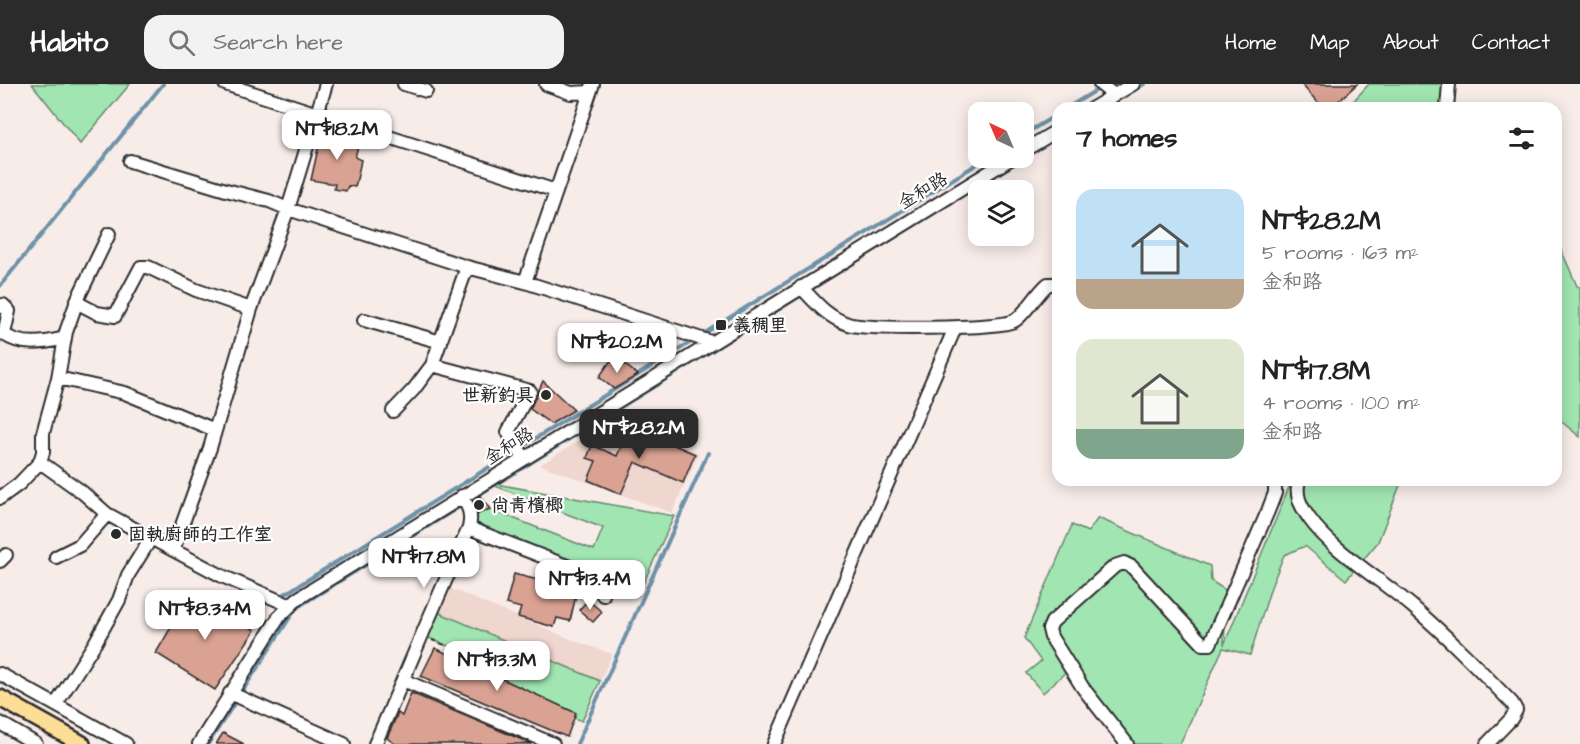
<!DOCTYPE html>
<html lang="en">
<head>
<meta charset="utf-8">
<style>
  :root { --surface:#fff; --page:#f2f2f2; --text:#222; --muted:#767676; --accent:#2b2b2b }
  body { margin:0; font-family:"Architects Daughter","LXGW WenKai TC",sans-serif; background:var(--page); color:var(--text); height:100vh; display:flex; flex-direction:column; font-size:22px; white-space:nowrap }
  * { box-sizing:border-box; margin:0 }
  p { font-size:20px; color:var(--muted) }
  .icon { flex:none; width:33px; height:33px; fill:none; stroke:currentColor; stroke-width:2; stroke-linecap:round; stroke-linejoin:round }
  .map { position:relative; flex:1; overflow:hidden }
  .sheet { position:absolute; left:1052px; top:18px; width:510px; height:384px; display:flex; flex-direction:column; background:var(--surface); border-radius:18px; box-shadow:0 3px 15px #0003 }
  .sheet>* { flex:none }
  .needle { width:39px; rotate:316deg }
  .fabs { position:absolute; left:968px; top:18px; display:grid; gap:12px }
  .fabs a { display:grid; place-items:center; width:66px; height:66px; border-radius:12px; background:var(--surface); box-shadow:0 3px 15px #0003; font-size:30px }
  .price { position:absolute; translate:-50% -51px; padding:0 14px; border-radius:12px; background:#fff; color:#222; font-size:20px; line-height:39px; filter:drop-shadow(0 2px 3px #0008) }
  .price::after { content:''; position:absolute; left:50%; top:36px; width:18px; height:14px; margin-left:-9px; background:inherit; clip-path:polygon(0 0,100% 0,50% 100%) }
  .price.active { background:var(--accent); color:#fff }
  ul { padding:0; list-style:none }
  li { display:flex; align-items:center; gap:18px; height:150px; padding:0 24px }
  li span { display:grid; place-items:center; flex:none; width:168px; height:120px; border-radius:18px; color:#555 }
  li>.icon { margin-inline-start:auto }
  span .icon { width:72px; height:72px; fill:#fffc; stroke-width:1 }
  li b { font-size:26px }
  h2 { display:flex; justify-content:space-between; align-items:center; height:72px; padding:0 24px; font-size:26px }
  header { display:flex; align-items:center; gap:36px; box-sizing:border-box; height:84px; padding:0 30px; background:var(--accent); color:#fff }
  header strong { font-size:28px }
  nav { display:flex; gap:33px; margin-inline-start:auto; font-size:21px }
  .search { width:420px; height:54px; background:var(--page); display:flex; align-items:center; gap:15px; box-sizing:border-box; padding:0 21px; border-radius:18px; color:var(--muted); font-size:22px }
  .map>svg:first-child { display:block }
  .built { fill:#efd6cf }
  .green { fill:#a1e6b2; stroke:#66886e; stroke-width:1.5 }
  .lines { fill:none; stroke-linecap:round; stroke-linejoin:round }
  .stream { stroke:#6e92a8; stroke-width:4 }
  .building { fill:#daa293; stroke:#2b2b2b; stroke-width:1.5 }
  .minor-casing { stroke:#2b2b2b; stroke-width:16 }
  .major-casing { stroke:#2b2b2b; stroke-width:20 }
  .path { stroke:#2b2b2b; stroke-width:2; stroke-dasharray:4.5 4.5; stroke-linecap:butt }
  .minor { stroke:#fff; stroke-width:12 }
  .major { stroke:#fcde96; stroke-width:15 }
  .poi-dot { fill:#2b2b2b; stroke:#fff; stroke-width:2 }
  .labels { text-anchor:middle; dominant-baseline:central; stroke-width:4.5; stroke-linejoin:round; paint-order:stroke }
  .street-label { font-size:18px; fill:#2b2b2b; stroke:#fff }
  .poi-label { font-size:18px; font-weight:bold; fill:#2b2b2b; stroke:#fff; text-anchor:start }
</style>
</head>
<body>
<header>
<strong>Habito</strong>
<div class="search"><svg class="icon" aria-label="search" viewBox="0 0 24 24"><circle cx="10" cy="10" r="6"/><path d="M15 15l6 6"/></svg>Search here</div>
<nav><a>Home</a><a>Map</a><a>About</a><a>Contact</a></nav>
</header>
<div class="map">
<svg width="1580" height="660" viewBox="0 0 1580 660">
  <rect width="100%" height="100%" fill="#f8ece9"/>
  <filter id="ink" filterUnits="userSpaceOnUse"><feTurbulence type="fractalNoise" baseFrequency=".0167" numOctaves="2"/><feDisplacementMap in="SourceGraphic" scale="12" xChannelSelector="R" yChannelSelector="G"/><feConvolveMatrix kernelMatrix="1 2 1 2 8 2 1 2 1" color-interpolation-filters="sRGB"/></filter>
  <g filter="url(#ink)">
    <path class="built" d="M616,334l83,35 -27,60 -132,-48z
      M449,504l124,52 39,14 -12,27 -164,-70z"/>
    <path class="green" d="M32,0h98l-50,60z
      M1369,0h74l-1,9 13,15h-108z
      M1556,154l21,48 3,1v150l-24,-20z
      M1292,396h110l-24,62 -32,38 -41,-34 -21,9 -13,32 -21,68 -27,-7 -43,96h-56l-56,-74 -25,23 -17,-20 15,-12 -17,-23 48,-113 16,7 10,-14 112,48 1,15 16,10 -3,54z
      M485,398l189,34 -36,79 -169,-67 2,-11 19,-8 104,41 9,-22z
      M433,526l167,71 -18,40 -131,-54 6,-17 -35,-15z"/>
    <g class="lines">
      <path class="stream" d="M1134,6l10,-6
        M1067,24l33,-20
        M1023,51l35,-21
        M0,202l163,-202
        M700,252l287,-178
        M280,513l414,-257
        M208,660l88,-136 758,-469
        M577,660l131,-291"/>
    </g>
    <path class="building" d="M1301,0h56l-26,24h-8z
      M322,47l23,6v-3l15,5 -5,18 6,3 -3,15 -3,12 -7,-1 -2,5 -12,-2 1,-5 -24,-4z
      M614,272l24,19 -24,14 -15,-12z
      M543,297l31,29 -23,14 -21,-15z
      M630,342l65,28 -12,29 -48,-21 -14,32 -33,-14 8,-19 -9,-3 5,-13 25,11z
      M481,412l9,13 -12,5 -4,-13z
      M541,486l14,4 -2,9 24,8 -7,30 -13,-3 -3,9 -36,-10 3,-9 -15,-4 8,-30 24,6z
      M191,509l64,37 -40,60 -59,-37z
      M588,516l14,12 -9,10 -14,-12z
      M435,564l141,65 -9,24 -146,-61z
      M411,609l121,51h-137l-8,-6 11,-25 4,3z
      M223,649l21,11h-28z"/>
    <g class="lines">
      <g class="minor-casing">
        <path id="minor" d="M225,0l331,107
          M404,0l22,7
          M546,0l25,9 18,-1
          M1100,0l14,11
          M1093,24l40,-24
          M1447,24l2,-24
          M1023,67l35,-21
          M130,77l96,29 43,11 19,8 179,58 58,15 186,60
          M467,183l-35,98 98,26 -22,41 16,26
          M525,198l68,-198
          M801,203c14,15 26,30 47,37 17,6 151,5 166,-3 10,-5 23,-28 34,-37h10
          M76,218l21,11 18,3 26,-49h7l48,23 55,19
          M0,223l3,-2 6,6 -5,23c17,13 41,9 61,4
          M364,236l77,22
          M58,294l67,15 90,37
          M393,327l21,-22 18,-24
          M40,378l3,-10v-19l15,-55 8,-46 12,-34 31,-64
          M1299,396c-4,15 1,25 10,38 23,33 73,62 104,89 35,30 67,63 99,96l4,7 -5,9 -24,25
          M0,414l19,-14 21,-22 42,30 25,22 66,36
          M469,444l121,47 13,20
          M56,473l24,-12 27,-31
          M0,477l6,-6
          M289,521l-67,-29 -49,-26 37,-102 41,-139 37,-100 38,-125
          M0,590l126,70
          M403,596l150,64
          M230,609l114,51
          M56,620l39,-61 24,-43 9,-25 23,-37
          M0,639l36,21
          M199,660l80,-127 18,-18 715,-441
          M375,660c32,-72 61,-145 94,-216 3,-14 0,-20 -7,-32
          M774,660l181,-416
          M1127,660l-44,-56 -32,-51 -2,-8 3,-7 63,-56 9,-3 8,4 71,77h7l58,-133 7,-18v-13"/>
      </g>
      <g class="major-casing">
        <path id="major" d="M0,614l82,46"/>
      </g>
      <path class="path" d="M432,556l26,10"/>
      <use href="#minor" class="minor"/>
      <use href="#major" class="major"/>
    </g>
  </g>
  <g class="poi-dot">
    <rect x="715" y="235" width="12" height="12" rx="3"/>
    <circle cx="546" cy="311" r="6"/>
    <circle cx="479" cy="421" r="6"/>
    <circle cx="116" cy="450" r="6"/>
  </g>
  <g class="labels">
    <g class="street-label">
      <text transform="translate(923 107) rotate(-31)">金和路</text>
      <text transform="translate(509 362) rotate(-32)">金和路</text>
    </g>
    <g class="poi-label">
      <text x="733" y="241">義稠里</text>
      <text x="534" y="311" text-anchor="end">世新釣具</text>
      <text x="491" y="421">尚青檳榔</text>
      <text x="128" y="450">固執廚師的工作室</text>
    </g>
  </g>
</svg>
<div class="fabs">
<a><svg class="needle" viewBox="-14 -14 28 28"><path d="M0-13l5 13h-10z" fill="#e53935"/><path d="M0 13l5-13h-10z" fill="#767676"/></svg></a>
<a><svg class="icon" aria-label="layers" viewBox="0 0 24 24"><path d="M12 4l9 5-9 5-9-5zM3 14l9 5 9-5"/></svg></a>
</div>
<b class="price" style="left:337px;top:77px">NT$18.2M</b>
<b class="price" style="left:617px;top:290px">NT$20.2M</b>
<b class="price active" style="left:639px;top:376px">NT$28.2M</b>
<b class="price" style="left:424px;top:505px">NT$17.8M</b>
<b class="price" style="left:590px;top:527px">NT$13.4M</b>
<b class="price" style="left:205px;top:557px">NT$8.34M</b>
<b class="price" style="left:497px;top:608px">NT$13.3M</b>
<section class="sheet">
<h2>7 homes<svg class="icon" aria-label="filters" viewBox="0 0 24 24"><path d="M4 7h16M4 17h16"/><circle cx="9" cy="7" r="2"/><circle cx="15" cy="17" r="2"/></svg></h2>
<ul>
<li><span style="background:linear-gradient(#bfe0f5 75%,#b9a48a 0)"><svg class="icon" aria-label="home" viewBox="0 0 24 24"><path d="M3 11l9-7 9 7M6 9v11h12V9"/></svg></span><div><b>NT$28.2M</b><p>5 rooms · 163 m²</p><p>金和路</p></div></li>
<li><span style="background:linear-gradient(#dfe7d0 75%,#7fa58c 0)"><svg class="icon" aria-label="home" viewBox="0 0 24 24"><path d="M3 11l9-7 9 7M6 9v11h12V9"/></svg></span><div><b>NT$17.8M</b><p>4 rooms · 100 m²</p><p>金和路</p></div></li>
</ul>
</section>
</div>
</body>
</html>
